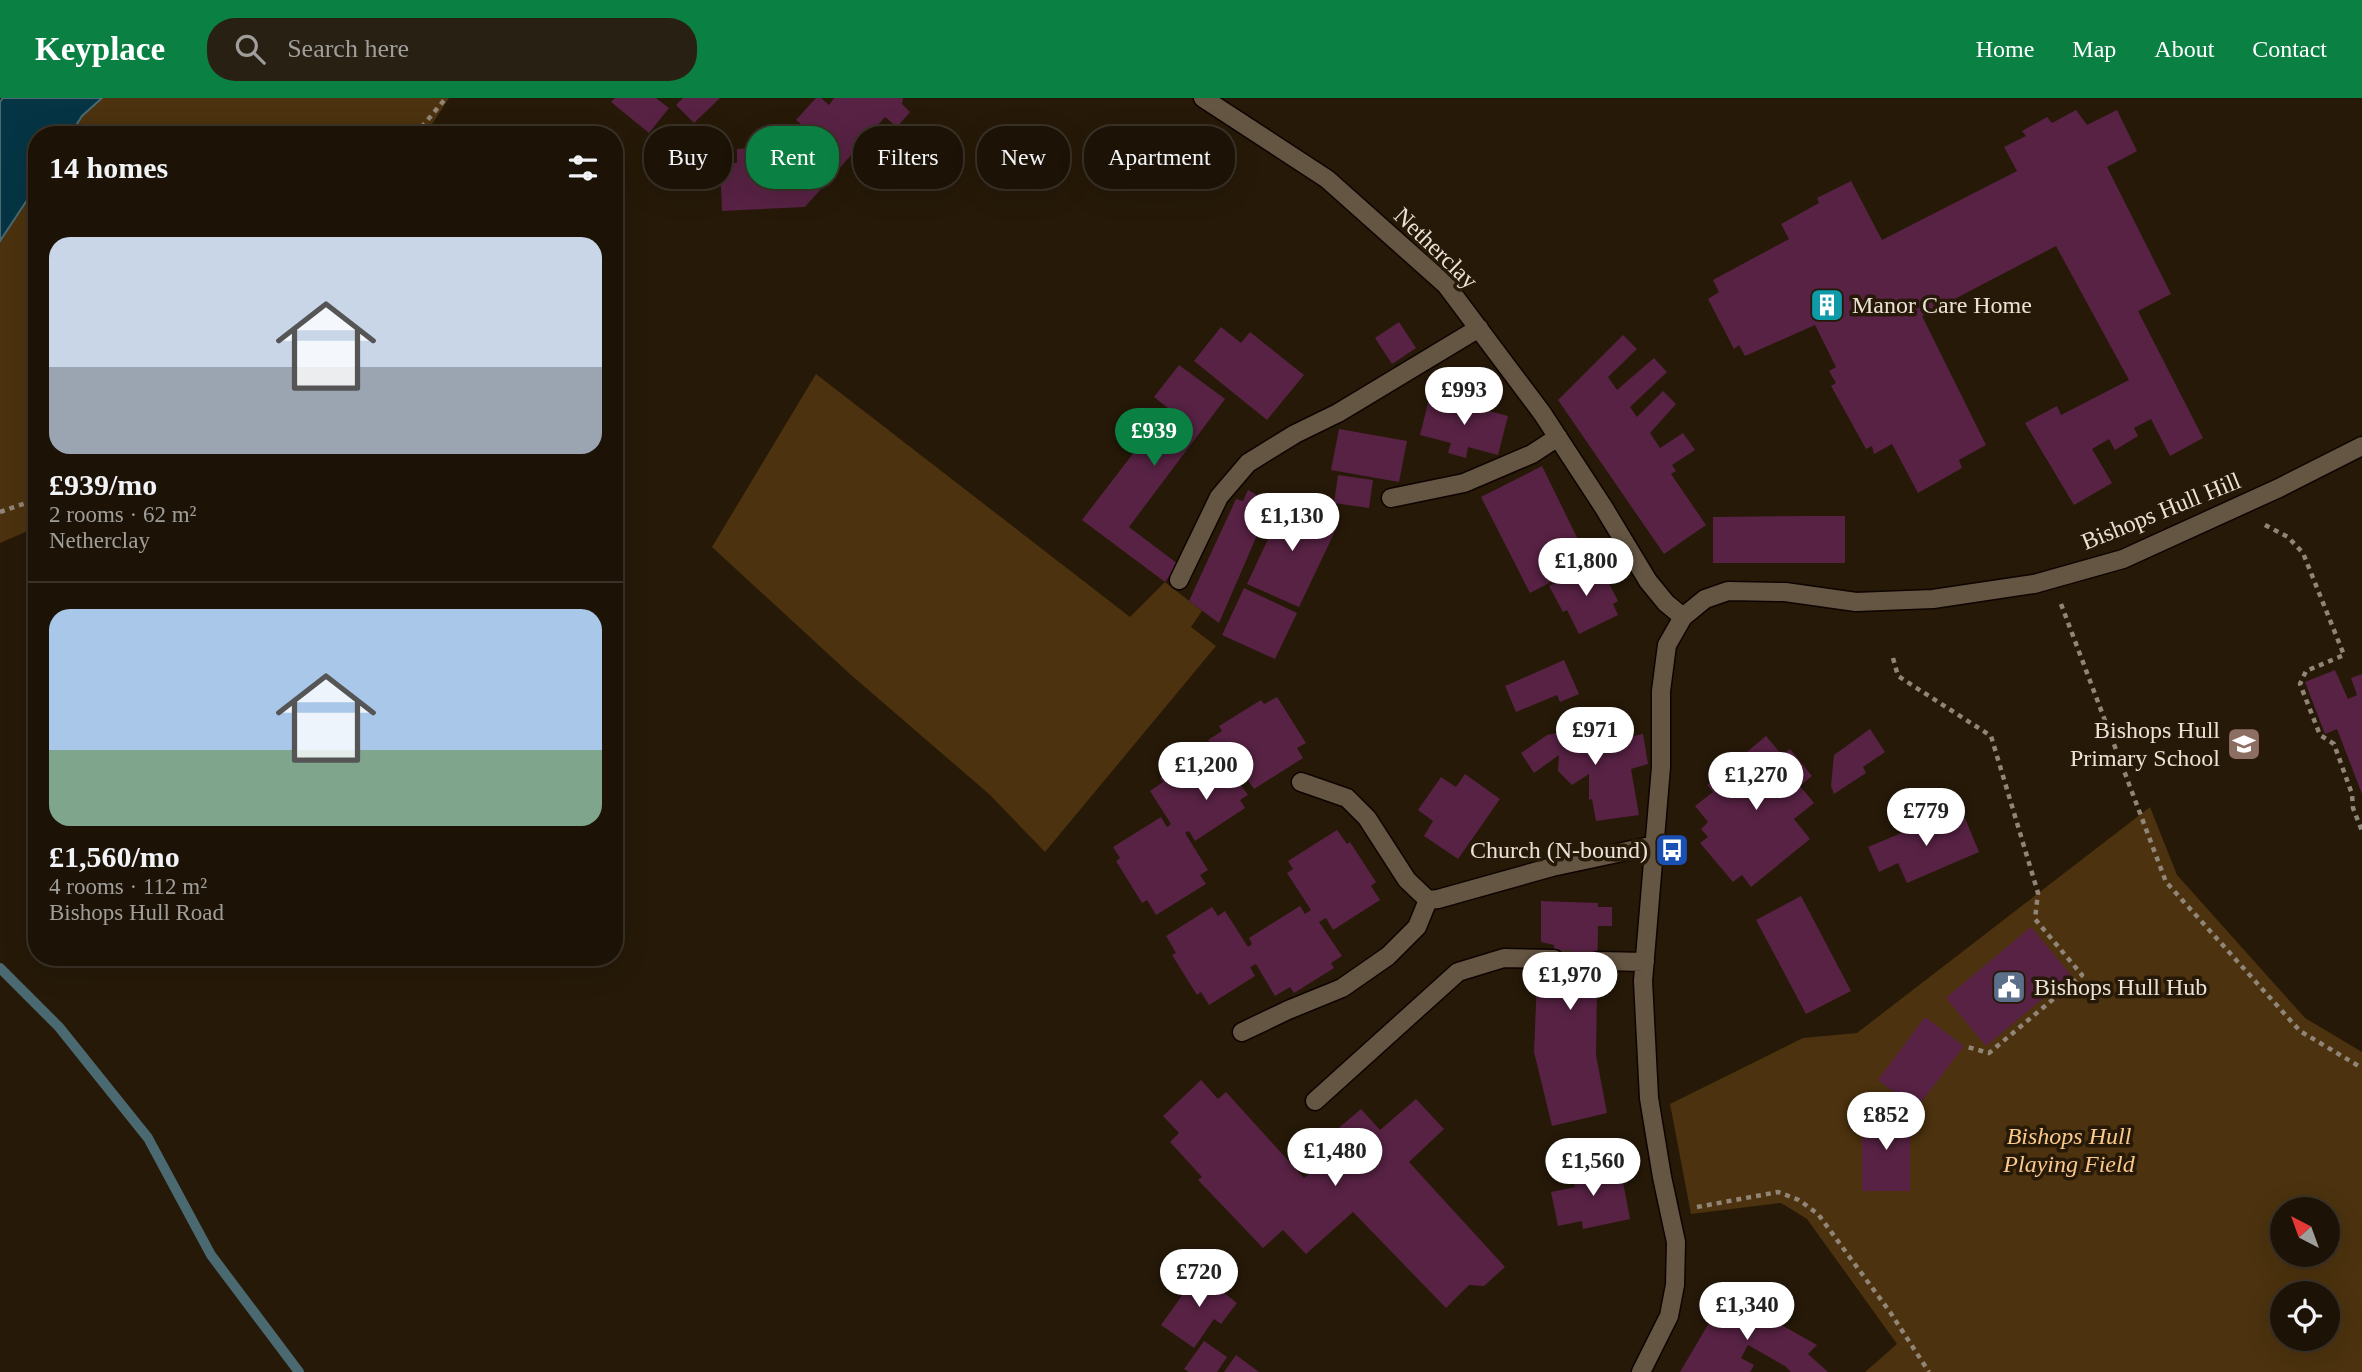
<!DOCTYPE html>
<html lang="en">
<head>
<meta charset="utf-8">
<style>
  :root { --surface:#1c1306; --page:#292014; --text:#f1f3f6; --muted:#a09e9b; --line:#3a3228; --accent:#0b8043 }
  body { margin:0; font-family:Georgia,serif; background:var(--page); color:var(--text); height:100vh; display:flex; flex-direction:column; font-size:26px; white-space:nowrap }
  * { box-sizing:border-box; margin:0 }
  p { font-size:23px; color:var(--muted) }
  .icon { flex:none; width:38px; height:38px; fill:none; stroke:currentColor; stroke-width:2; stroke-linecap:round; stroke-linejoin:round }
  .map { position:relative; flex:1; overflow:hidden }
  .side { position:absolute; left:28px; top:28px; width:595px; height:840px; display:flex; flex-direction:column; background:var(--surface); border-radius:28px; box-shadow:0 7px 28px #0002,0 0 0 2px var(--line) }
  .side>* { flex:none }
  .banner { position:absolute; left:644px; top:28px; width:665px; height:63px; display:flex; gap:14px }
  .needle { width:46px; rotate:319deg }
  .buttons { position:absolute; left:2270px; top:1099px; display:grid; gap:14px }
  .buttons a { display:grid; place-items:center; width:70px; height:70px; border-radius:50%; background:var(--surface); box-shadow:0 7px 28px #0002,0 0 0 2px var(--line); font-size:35px }
  .price { position:absolute; translate:-50% -60px; padding:0 16px; border-radius:24px; background:#fff; color:#222; font-size:23px; line-height:46px; filter:drop-shadow(0 2px 4px #0008) }
  .price::after { content:''; position:absolute; left:50%; top:42px; width:21px; height:16px; margin-left:-10px; background:inherit; clip-path:polygon(0 0,100% 0,50% 100%) }
  .price.selected { background:var(--accent); color:#fff }
  ul { padding:0; list-style:none }
  li { display:grid; align-content:center; gap:14px; height:371px; padding:0 21px }
  li+li { border-top:2px solid var(--line) }
  li span { display:grid; place-items:center; height:217px; border-radius:21px; color:#555 }
  li>.icon { margin-inline-start:auto }
  span .icon { width:126px; height:126px; fill:#fffc; stroke-width:1 }
  li b { font-size:30px }
  h2 { display:flex; justify-content:space-between; align-items:center; height:84px; padding:0 21px; font-size:30px }
  .pill { padding:0 24px; border-radius:28px; background:var(--surface); box-shadow:0 7px 28px #0002,0 0 0 2px var(--line); font-size:24px; line-height:63px }
  .pill.selected { background:var(--accent); color:#fff }
  header { display:flex; align-items:center; gap:42px; box-sizing:border-box; height:98px; padding:0 35px; background:var(--accent); color:#fff }
  header strong { font-size:33px }
  nav { display:flex; gap:38px; margin-inline-start:auto; font-size:24px }
  .search { width:490px; height:63px; background:var(--page); display:flex; align-items:center; gap:18px; box-sizing:border-box; padding:0 24px; border-radius:28px; color:var(--muted); font-size:26px }
  .map>svg:first-child { display:block }
  .green { fill:#4c320e; fill-rule:evenodd }
  .water { fill:#053544; stroke:#4a6970; stroke-width:2 }
  .lines { fill:none; stroke-linecap:round; stroke-linejoin:round }
  .stream { stroke:#4a6970; stroke-width:10 }
  .building { fill:#582244 }
  .minor-tunnel { stroke:#443727; stroke-width:18; stroke-dasharray:18 9; stroke-linecap:butt }
  .minor-casing { stroke:#0e0400; stroke-width:21 }
  .path { stroke:#908577; stroke-width:4.5; stroke-dasharray:5 5; stroke-linecap:butt }
  .minor { stroke:#655643; stroke-width:18 }
  .labels { text-anchor:middle; dominant-baseline:central; stroke-width:7; stroke-linejoin:round; paint-order:stroke }
  .street-label { font-size:24px; fill:#ebe2d7; stroke:#261908 }
  .poi-label { font-size:24px; fill:#ebe2d7; stroke:#261908; text-anchor:start }
  .park-label { font-size:24px; font-style:italic; fill:#fcc98c; stroke:#261908 }
</style>
</head>
<body>
<header>
<strong>Keyplace</strong>
<div class="search"><svg class="icon" aria-label="search" viewBox="0 0 24 24"><circle cx="10" cy="10" r="6"/><path d="M15 15l6 6"/></svg>Search here</div>
<nav><a>Home</a><a>Map</a><a>About</a><a>Contact</a></nav>
</header>
<div class="map">
<svg width="2362" height="1274" viewBox="0 0 2362 1274">
  <rect width="100%" height="100%" fill="#261908"/>
  <path class="green" d="M102,0h347l-24,37h-355l12,-19z
    M37,87v342l-37,16v-302z
    M816,276l314,243 35,-35 37,29 -11,16 25,19 -171,206 -56,-58 -138,-119 -139,-128z
    M2150,709l27,68 128,143 57,34v320h-497l32,-28 -90,-125 -26,-16 -90,11 -21,-110 133,-66 54,-5zM2282,1111h46v46h-46zM2282,1195h46v46h-46z"/>
  <path class="water" d="M3,0h99l-20,18 -12,19h-33v50l-37,56v-139z"/>
  <g class="lines">
    <path class="stream" d="M0,870l59,59 89,111 63,117 88,117"/>
  </g>
  <path class="building" d="M615,0h41l13,10 -20,25 -38,-31z
    M683,0h37l-26,25 -18,-18z
    M816,0h5l8,7 5,-7h69l-1,6 8,8 -13,15 -12,-10 -80,90 -83,4 -2,-47 17,-1v-14l33,-2v14l11,-1 26,-31 -11,-9z
    M2076,12l11,15 30,-15 20,41 -30,16 64,127 -33,17 65,127 -33,18 -19,-37 -17,9 4,8 -23,14 -6,-11 -17,10 20,34 -38,22 -49,-82 32,-17 4,9 68,-35 -73,-134 -134,70 64,129 -27,15 3,8 -44,25 -26,-49 -18,10 -2,-8 -6,3 -35,-63 5,-3 -7,-12 7,-4 -21,-42 -70,31 -6,-11 -5,4 -26,-50 11,-7 -6,-12 76,-41 -8,-15 38,-21 -2,-5 34,-17 31,59 135,-69 -13,-24 22,-11 -4,-5 25,-14 5,6z
    M1399,224l17,26 -24,16 -17,-26z
    M1221,229l20,16 9,-11 54,43 -37,45 -73,-59z
    M1623,237l14,14 -29,28 9,13 37,-32 13,14 -37,35 7,10 26,-26 13,13 -26,29 10,15 23,-15 12,17 -23,15 4,6 -5,3 35,51 -42,29 -106,-154z
    M1179,267l46,34 -96,128 49,37 -13,18 -83,-62 86,-112 -14,-11z
    M1430,297l78,21 -10,39 -30,-8 -2,11 -18,-5 3,-10 -31,-8z
    M1339,331l68,12 -8,41 -68,-12z
    M1542,368l47,96 -59,31 -49,-96z
    M1338,377l35,5 -4,28 -35,-5z
    M1248,392l23,13 -52,120 -30,-22 47,-102 7,2z
    M1278,400l60,27 -39,82 -52,-23 29,-62 -7,-4z
    M1812,418h33v47h-132v-46z
    M1598,464l20,39 -5,3 5,11 -39,19 -12,-24 -4,2 -14,-26z
    M1244,490l53,25 -22,46 -53,-24z
    M1564,562l15,34 -19,8 -3,-7 -41,17 -11,-26z
    M2335,572l13,29 9,-4 -6,-17 11,-4v120l-25,-65 -12,5 -20,-52z
    M1277,599l29,46 -9,5 6,10 -49,31 -7,-10 -7,5 8,11 -8,5 5,8 -50,33 -6,-10 -4,2 23,37 -8,5 6,9 -50,31 -9,-15 -5,3 -26,-42 4,-3 -7,-11 48,-30 6,10 4,-3 -21,-33 13,-9 -3,-4 42,-26 3,5 10,-6 -7,-11 14,-9 -3,-5 42,-26 3,4z
    M1597,627l1,15 -11,2 -1,4 57,-12 5,30 -17,5 8,46 -43,6 -4,-22 -3,1v-26l-17,11 -14,-14 1,-16 -25,18 -13,-20 26,-18z
    M1870,631l15,23 -22,15 3,6 -32,21 -3,-8 3,-31z
    M1766,638l16,19 8,-6 22,27 -12,10 14,17 -20,16 16,20 -59,48 -9,-12 -9,7 -33,-39 8,-6 -7,-8 7,-7 -13,-16 18,-14 -6,-7z
    M1465,676l35,25 -42,60 -34,-23 9,-15 -15,-11 23,-33 15,10z
    M1964,718l15,36 -72,31 -9,-20 -19,9 -11,-25 69,-29 3,8z
    M1337,732l10,14 3,-2 26,40 -5,4 9,14 -47,30 -7,-12 -7,4 23,34 -11,7 3,5 -40,25 -4,-6 -15,9 -19,-32 -6,3 5,9 -46,29 -8,-13 -4,3 -25,-40 4,-2 -10,-17 46,-29 6,9 7,-5 23,36 4,-3 -3,-6 51,-32 5,8 6,-4 -24,-37 6,-4 -5,-8z
    M1801,798l50,95 -45,23 -50,-94z
    M1541,803l57,2v4h14v19h-14l-2,129 11,58 -55,13 -18,-74 3,-73 17,1v-35l-13,-3z
    M2031,829l40,48 -85,71 -40,-48z
    M1925,919l39,29 -48,63 -38,-29z
    M1201,982l17,19 8,-7 78,86 7,-6 -11,-11 61,-52 19,21 36,-31 28,30 -35,33 96,105 -21,19 -15,-1 -23,23 -93,-96 -47,42 -23,-24 -20,18 -65,-68 4,-3 -32,-35 9,-9 -16,-17z
    M1862,1014h48v79h-48z
    M1619,1063l11,58 -47,10 -1,-8 -24,5 -7,-34 24,-5 -3,-16z
    M1201,1171l25,19 -3,4 14,11 -16,21 -7,-5 -20,29 -33,-23z
    M1725,1195l92,52 -9,9 20,18h-37l-6,-6 -37,-21 -7,13 13,7 -4,7h-70l29,-49 -5,-3z
    M1204,1243l23,16 -10,15h-28l-5,-3z
    M1236,1257l23,17h-35z"/>
  <g class="lines">
    <path class="minor-tunnel" d="M1554,861l44,2"/>
    <g class="minor-casing">
      <path id="minor" d="M1203,0l124,81 119,106 96,128 62,95 44,73 18,22 17,14
        M1391,400l73,-15 68,-29 26,-17
        M1179,482l40,-83 29,-34 47,-29 43,-21 141,-85
        M1301,684l46,16 20,20 40,62 21,20
        M1598,863l47,1
        M1242,934l46,-22 54,-22 46,-32 29,-29 11,-27 10,-1 114,-32 103,-22
        M1315,1003l143,-129 46,-14 50,1
        M1641,1274l28,-56 6,-31 1,-43 -14,-65 -13,-79 -6,-117 18,-214v-76l6,-46 16,-28 22,-18 23,-8 57,1 71,10 77,-3 101,-15 89,-25 156,-71 83,-42"/>
    </g>
    <path class="path" d="M415,37l31,-37
      M0,414l29,-10 8,-7
      M2265,427l23,12 15,16 41,102 -38,16 -6,13 20,51 14,9 18,50 1,14 9,23
      M2061,506l105,278 134,149 62,37
      M1893,560l5,18 93,60 47,157 -3,26 47,56 -93,78 -25,-7
      M1697,1109l81,-15 21,8 19,14 72,98 39,60"/>
    <use href="#minor" class="minor"/>
  </g>
  <defs>
    <g id="building-square" transform="scale(1.75)"><rect x="-9" y="-9" width="18" height="18" rx="4" fill="#0f9aa8" stroke="#261908"/><path d="M-4-6H4V6H1V3H-1V6H-4ZM-2.5-4.3h1.7v1.8h-1.7ZM.8-4.3h1.7v1.8H.8ZM-2.5-1h1.7V.8h-1.7ZM.8-1h1.7V.8H.8Z" fill="#fff"/></g>
    <g id="school-square" transform="scale(1.75)"><rect x="-9" y="-9" width="18" height="18" rx="4" fill="#8d6e63" stroke="#261908"/><path d="M0-5L7-2L0 1L-7-2ZM-4 1L0 2.5L4 1V4Q0 6-4 4Z" fill="#fff"/></g>
    <g id="bus-square" transform="scale(1.75)"><rect x="-9" y="-9" width="18" height="18" rx="4" fill="#1a4fb4" stroke="#261908"/><path d="M-5-6H5V4H4V6H2V4H-2V6H-4V4H-5ZM-3.5-4V0h7V-4ZM-3.5 1.2v1.5H-2V1.2ZM2 1.2v1.5H3.5V1.2Z" fill="#fff"/></g>
    <g id="civic-square" transform="scale(1.75)"><rect x="-9" y="-9" width="18" height="18" rx="4" fill="#5c6f8a" stroke="#261908"/><path d="M-.6-6.5H3V-4.5H.6V-3L4-1V1h2V6H-6V1h2V-1L-.6-3ZM-1.2 2.5V6h2.4V2.5Z" fill="#fff"/></g>
  </defs>
  <g fill-rule="evenodd">
    <use href="#building-square" x="1827" y="207"/>
    <use href="#school-square" x="2244" y="646"/>
    <use href="#bus-square" x="1672" y="752"/>
    <use href="#civic-square" x="2009" y="889"/>
  </g>
  <g class="labels">
    <g class="street-label">
      <text transform="translate(1436 150) rotate(44)">Netherclay</text>
      <text transform="translate(2161 413) rotate(-22)">Bishops Hull Hill</text>
    </g>
    <g class="poi-label">
      <text x="1852" y="207">Manor Care Home</text>
      <text x="2220" y="632" text-anchor="end">Bishops Hull<tspan x="2220" dy="28">Primary School</tspan></text>
      <text x="1648" y="752" text-anchor="end">Church (N-bound)</text>
      <text x="2034" y="889">Bishops Hull Hub</text>
    </g>
    <g class="park-label">
      <text x="2069" y="1038">Bishops Hull<tspan x="2069" dy="28">Playing Field</tspan></text>
    </g>
  </g>
</svg>
<div class="buttons">
<a><svg class="needle" viewBox="-14 -14 28 28"><path d="M0-13l5 13h-10z" fill="#e53935"/><path d="M0 13l5-13h-10z" fill="#a09e9b"/></svg></a>
<a><svg class="icon" aria-label="locate" viewBox="0 0 24 24"><circle cx="12" cy="12" r="6"/><path d="M12 2v4M12 18v4M2 12h4M18 12h4"/></svg></a>
</div>
<b class="price" style="left:1464px;top:329px">£993</b>
<b class="price selected" style="left:1154px;top:370px">£939</b>
<b class="price" style="left:1292px;top:455px">£1,130</b>
<b class="price" style="left:1586px;top:500px">£1,800</b>
<b class="price" style="left:1595px;top:669px">£971</b>
<b class="price" style="left:1206px;top:704px">£1,200</b>
<b class="price" style="left:1756px;top:714px">£1,270</b>
<b class="price" style="left:1926px;top:750px">£779</b>
<b class="price" style="left:1570px;top:914px">£1,970</b>
<b class="price" style="left:1886px;top:1054px">£852</b>
<b class="price" style="left:1335px;top:1090px">£1,480</b>
<b class="price" style="left:1593px;top:1100px">£1,560</b>
<b class="price" style="left:1199px;top:1211px">£720</b>
<b class="price" style="left:1747px;top:1244px">£1,340</b>
<div class="banner">
<a class="pill">Buy</a>
<a class="pill selected">Rent</a>
<a class="pill">Filters</a>
<a class="pill">New</a>
<a class="pill">Apartment</a>
</div>
<section class="side">
<h2>14 homes<svg class="icon" aria-label="filters" viewBox="0 0 24 24"><path d="M4 7h16M4 17h16"/><circle cx="9" cy="7" r="2"/><circle cx="15" cy="17" r="2"/></svg></h2>
<ul>
<li><span style="background:linear-gradient(#c9d6e8 60%,#9aa5b1 0)"><svg class="icon" aria-label="home" viewBox="0 0 24 24"><path d="M3 11l9-7 9 7M6 9v11h12V9"/></svg></span><div><b>£939/mo</b><p>2 rooms · 62 m²</p><p>Netherclay</p></div></li>
<li><span style="background:linear-gradient(#a9c7e8 65%,#7fa58c 0)"><svg class="icon" aria-label="home" viewBox="0 0 24 24"><path d="M3 11l9-7 9 7M6 9v11h12V9"/></svg></span><div><b>£1,560/mo</b><p>4 rooms · 112 m²</p><p>Bishops Hull Road</p></div></li>
</ul>
</section>
</div>
</body>
</html>
